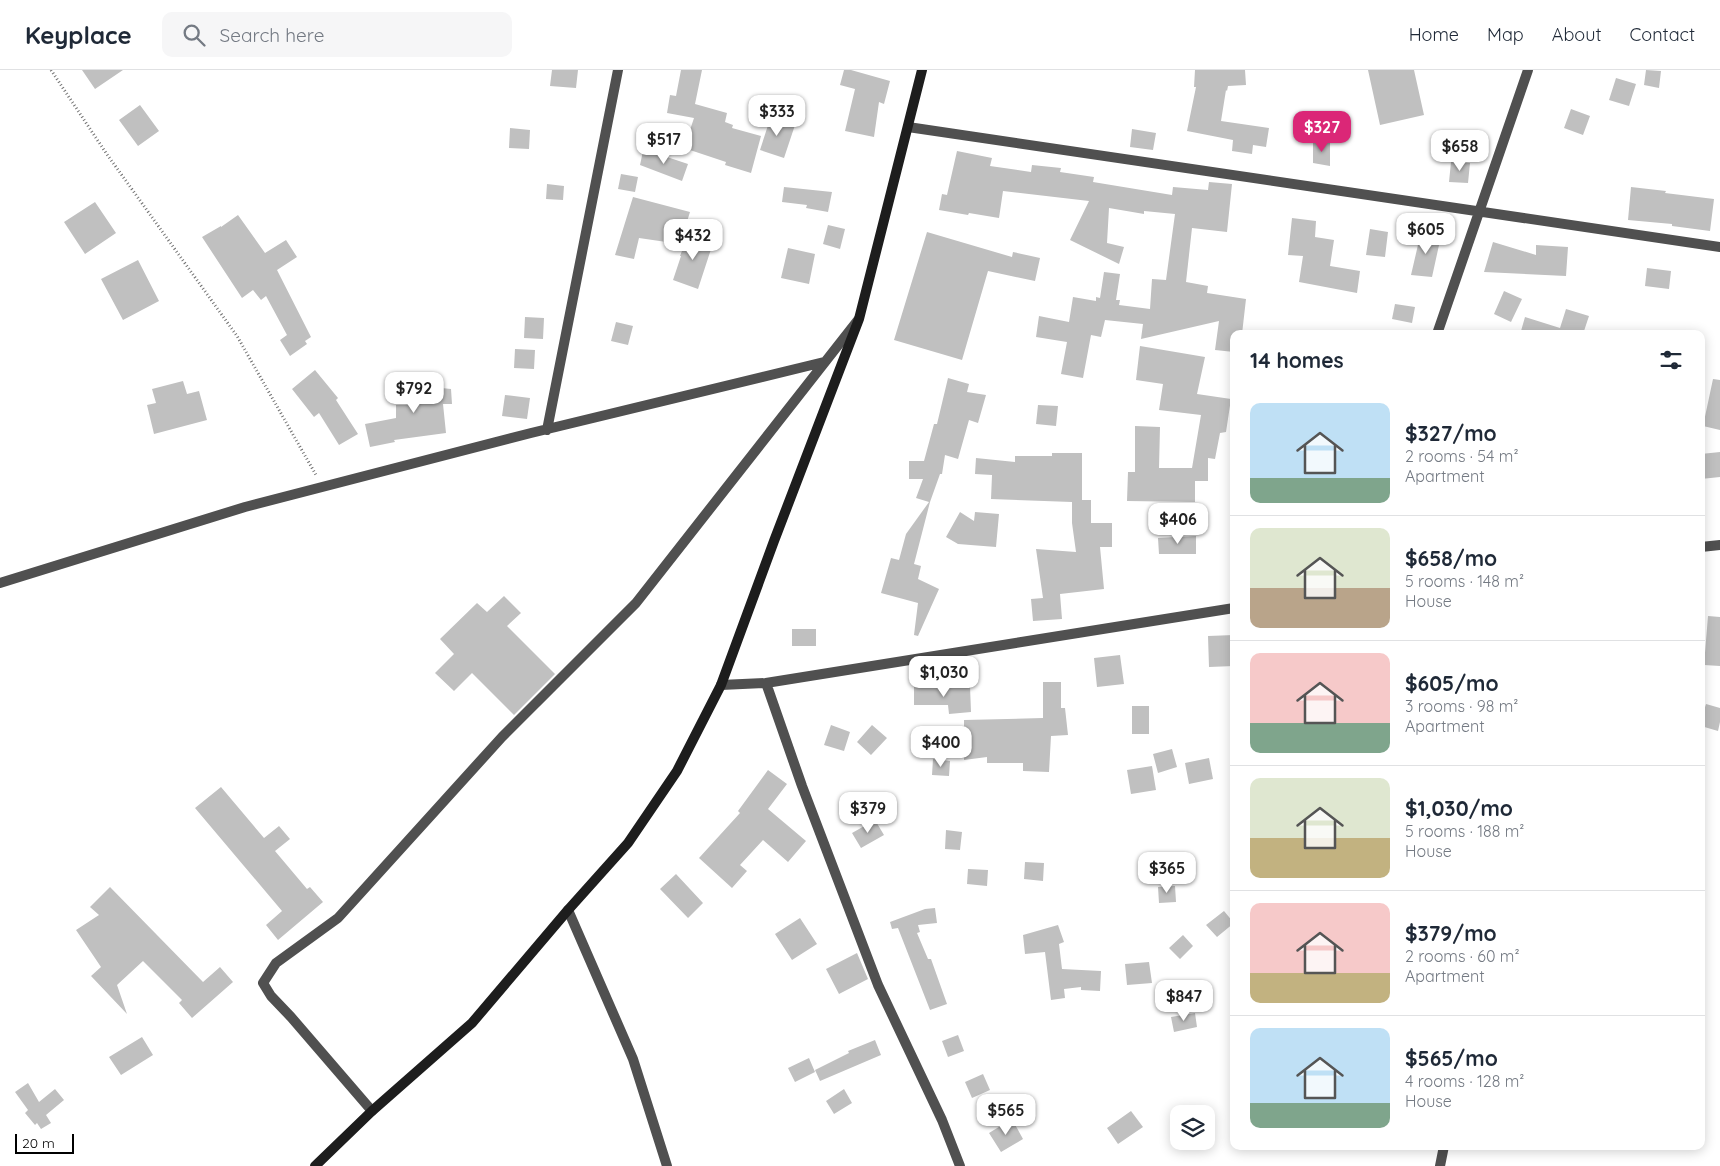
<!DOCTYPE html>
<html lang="en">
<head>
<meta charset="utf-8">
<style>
  :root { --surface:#fff; --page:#f6f6f7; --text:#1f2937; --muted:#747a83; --line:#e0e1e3; --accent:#db2777 }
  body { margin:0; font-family:Quicksand,sans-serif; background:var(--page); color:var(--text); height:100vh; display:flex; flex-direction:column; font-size:19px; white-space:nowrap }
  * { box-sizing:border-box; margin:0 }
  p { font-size:16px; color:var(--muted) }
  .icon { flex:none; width:28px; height:28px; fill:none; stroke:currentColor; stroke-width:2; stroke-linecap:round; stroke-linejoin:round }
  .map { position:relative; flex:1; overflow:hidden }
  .side { position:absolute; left:1230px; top:260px; width:475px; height:820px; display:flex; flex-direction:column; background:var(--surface); border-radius:10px; box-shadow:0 2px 12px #0003 }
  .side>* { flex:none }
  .buttons { position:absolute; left:1170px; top:1035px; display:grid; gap:10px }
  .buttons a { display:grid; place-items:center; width:45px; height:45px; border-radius:10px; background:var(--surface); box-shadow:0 2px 12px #0003; font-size:25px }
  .scale { position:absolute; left:15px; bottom:12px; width:59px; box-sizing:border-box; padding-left:5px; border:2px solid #000; border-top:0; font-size:14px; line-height:18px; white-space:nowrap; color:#000; -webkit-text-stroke:4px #fff; paint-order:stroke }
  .price { position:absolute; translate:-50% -42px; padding:0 11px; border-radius:10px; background:#fff; color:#222; font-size:16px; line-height:32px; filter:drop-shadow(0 1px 2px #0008) }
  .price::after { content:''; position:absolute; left:50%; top:30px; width:15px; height:11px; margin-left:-8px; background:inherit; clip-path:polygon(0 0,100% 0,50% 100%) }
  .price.current { background:var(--accent); color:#fff }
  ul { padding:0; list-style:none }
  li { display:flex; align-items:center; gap:15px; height:125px; padding:0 20px }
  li+li { border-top:1px solid var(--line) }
  li span { display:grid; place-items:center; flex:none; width:140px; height:100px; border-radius:10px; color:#555 }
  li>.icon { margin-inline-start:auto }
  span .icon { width:60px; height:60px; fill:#fffc; stroke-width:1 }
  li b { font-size:21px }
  h2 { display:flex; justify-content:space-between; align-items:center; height:60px; padding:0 20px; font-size:21px }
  header { display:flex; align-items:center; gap:30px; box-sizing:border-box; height:70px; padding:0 25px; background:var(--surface); border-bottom:1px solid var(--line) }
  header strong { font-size:24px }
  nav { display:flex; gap:28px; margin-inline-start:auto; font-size:18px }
  .search { width:350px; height:45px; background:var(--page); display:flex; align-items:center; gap:12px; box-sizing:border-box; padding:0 18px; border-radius:10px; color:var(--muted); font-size:19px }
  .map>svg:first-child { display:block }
  .building { fill:#c0c0c0 }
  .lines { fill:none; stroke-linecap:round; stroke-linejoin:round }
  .path { stroke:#727272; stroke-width:3; stroke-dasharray:1 2.5; stroke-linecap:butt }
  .minor { stroke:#505050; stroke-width:10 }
  .secondary { stroke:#1d1d1d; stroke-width:10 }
</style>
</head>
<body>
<header>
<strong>Keyplace</strong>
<div class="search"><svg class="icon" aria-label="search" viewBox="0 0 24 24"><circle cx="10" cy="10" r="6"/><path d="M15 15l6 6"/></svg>Search here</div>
<nav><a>Home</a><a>Map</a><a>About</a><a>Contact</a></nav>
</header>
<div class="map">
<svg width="1720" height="1096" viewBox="0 0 1720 1096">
  <rect width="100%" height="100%" fill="#fff"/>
  <path class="building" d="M82,0h41l-28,19z
    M552,0h26l-2,18 -26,-2z
    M681,0h21l-7,34 32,9 -2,9 8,3 -1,3 29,8 -10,37 -26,-8 1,-3 -42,-14 10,-30 -27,-5 3,-18 6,1z
    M844,0h7l39,11 -6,23 -5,-2 -5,35 -29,-6 10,-42 -15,-4z
    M1195,0h50l1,15 -18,1 -1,5 -1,-1 -5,31 48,7 -3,19 -13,-2 -1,9 -20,-3 1,-11 -46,-9 9,-44h-2z
    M1368,0h46l10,45 -44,10z
    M1646,0l15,1 -2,17 -15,-3z
    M1616,8l20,6 -7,22 -20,-6z
    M140,35l19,26 -21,15 -19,-26z
    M1571,39l19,7 -7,19 -19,-7z
    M771,46l24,9 -11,33 -24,-8z
    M510,58l20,2 -1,19 -20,-1z
    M1132,59l24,4 -3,17 -23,-3z
    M1313,72h17v24l-17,-3z
    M643,81l24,6 21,7 -6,17 -42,-16z
    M957,81l35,7 -2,8 41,6 1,-7 29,3 -1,4 34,5 -1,5 79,13 1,-8 35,3 1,-8 23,2 -5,48 -35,-4 -6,54 22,4 -1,7 39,6 -4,35h-8v18l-19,-2 4,-29 -78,18 2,-15 -38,-4 -4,17 -10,-2 -8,43 -22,-4 6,-32 -31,-5 3,-21 30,6 4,-25 23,4v-4l4,1 4,-26 16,2 -4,26h4l-1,5 31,4 2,-30 14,1 9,-66 -31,-3v3l-35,-6 -2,35 17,4 -5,17 -49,-24 19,-39 -86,-10 -4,27 -30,-5 -1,2 -29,-5 3,-16 5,1z
    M1451,92l19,1 -2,20 -19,-1z
    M621,104l17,3 -3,15 -17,-3z
    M547,114l17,2 -1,14 -17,-1z
    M784,117l48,5 -4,20 -22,-4 1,-3 -25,-3z
    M1631,117l35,4 -1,2 49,6 -4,32 -38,-5v-2l-44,-4z
    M633,127l57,15 -10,32 -41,-6 -5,21 -19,-4z
    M95,132l21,31 -31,21 -21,-32z
    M238,145l27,38 21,-13 11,17 -20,13 34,67 -6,4 2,3 -17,12 -10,-16 7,-5 -21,-39 -5,4 -8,-10 -11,8 -40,-61 19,-11v1z
    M1292,148l24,3 -1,16 19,3 -4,26 30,5 -3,22 -58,-11 4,-26 -15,-1z
    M828,155l17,4 -5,20 -17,-5z
    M1370,159l18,3 -3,25 -19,-2z
    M927,162l85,25 1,-5 27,6 -5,23 -47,-10 -26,89 -68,-20z
    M1421,162l20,4 -9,41 -21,-2z
    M689,163l25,7 -16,49 -25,-9 8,-24h-1z
    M1493,172l43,13v-10l32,2 -2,29 -82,-4z
    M788,178l27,6 -6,30 -28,-6z
    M138,190l21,41 -36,19 -22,-41z
    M1647,198l24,3 -2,18 -24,-3z
    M1504,221l18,8 -11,23 -17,-8z
    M1395,234l20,3 -3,16 -20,-4z
    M1566,239l23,7 -6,18h-53l-9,-3 4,-14 35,11z
    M525,247l19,1 -1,21 -19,-1z
    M616,252l17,4 -5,19 -17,-4z
    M1140,276l65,11 -8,37 34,5 -5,33 -6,1 -5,26 -7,-1v23h-13v21l-68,-1 1,-29h7v-46l25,1 -1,41h33l9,-53 -42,-5 4,-26 -27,-4z
    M515,279l20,1 -1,19 -20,-1z
    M315,300l23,28 -2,2 22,34 -19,11 -20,-32 -5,4 -22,-28z
    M410,302h23l-1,15 19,2 1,15h-9l3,29 -52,7 1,2 -25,5 -5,-23 31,-6v-13h14z
    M948,308l21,6 -2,8 19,3 -8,28 -9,-3 -11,39 -13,-4 -3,19h-2l-10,28 -16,62 7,2 -3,13 21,10 -21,47 -4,-1 4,-32 -37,-10 10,-35 8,2 7,-26 23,-32 -13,-4 7,-19h-14v-18h15l10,-37h3z
    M1713,309l7,1v50l-17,-4z
    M183,311l4,13 12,-3 8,29 -53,14 -7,-29 9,-2 -4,-14z
    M505,325l25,3 -3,21 -25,-3z
    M1038,335l20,1 -2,20 -20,-2z
    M1720,382v25l-19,2v-25z
    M1052,383h30v47h9v23h21v24h-12l4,42 -44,5 2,25 -29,2 -2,-22 12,-1 -7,-49 40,3 -4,-29v-21l-81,-3 1,-24 -17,-1 1,-16 39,4v-6h37z
    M960,442l14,9 1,-9 24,2 -3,33 -38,-3 -12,-7z
    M1196,466v18h-37l-1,-16z
    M504,526l17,17 -14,13 48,48 -41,41 -42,-42 -18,18 -19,-18 19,-19 -14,-15 37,-36 10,9z
    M1708,546l12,1v49l-16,-1z
    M792,559h24v17h-24z
    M1234,565v31l-25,1 -1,-31z
    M1120,585l4,29 -27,3 -3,-29z
    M1043,612h18v26h4l3,27 -17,1 -2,36 -26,-1v-8h-36v-6l-23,3v-40l79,-2z
    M934,615v3l36,-2 1,26 -22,2 -1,-9h-34v-19z
    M1706,634l14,4v14l-2,9 -17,-5v-6z
    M1132,636h17v28h-17z
    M831,655l19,7 -6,19 -20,-6z
    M872,655l15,13 -16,17 -14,-13z
    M1172,679l5,18 -19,6 -5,-19z
    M1209,688l4,21 -24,5 -4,-21z
    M933,689l17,2 -1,15 -17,-1z
    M1152,696l4,24 -25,4 -4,-24z
    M768,700l19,14 -19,25 38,32 -18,21 -25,-22 -23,25 7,6 -15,17 -33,-30 41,-45 -2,-2z
    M221,717l43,51 15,-12 11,13 -15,12 32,38 3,-2 13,15 -45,38 -12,-15 16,-14 -87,-103z
    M875,750l9,15 -23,13 -9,-15z
    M946,760l16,2 -2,18 -15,-1z
    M1025,792l19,1 -1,18 -19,-2z
    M968,799l20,1 -1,16 -20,-2z
    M676,804l27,29 -15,15 -28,-29z
    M1175,816l1,16 -17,1 -1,-16z
    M110,817l93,95 17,-15 13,15 -41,36 -13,-15 3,-3 -39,-39 -26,24 10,29 -36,-38 10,-9 -25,-37 23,-15 -9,-8z
    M935,838l2,15 -19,2 2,7 -3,1 11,26h3l16,45 -17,6 -32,-82 -6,1 -2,-7 35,-13z
    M1224,841l10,12 -17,14 -11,-12z
    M800,848l17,26 -25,16 -17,-26z
    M1058,855l6,17 -5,2 3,25 39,2 -1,20 -19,-1v-3l-17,2 1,9 -14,2 -6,-48 -20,2 -2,-19z
    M1183,865l10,11 -13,13 -11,-11z
    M857,883l11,26 -29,15 -13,-25z
    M1149,892l3,21 -25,2 -2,-21z
    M1195,943l2,14 -23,5 -3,-15z
    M958,965l6,16 -16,6 -6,-16z
    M142,967l11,18 -32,20 -12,-18z
    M875,970l6,15 -61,26 -5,-11 34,-17 -1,-2z
    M809,988l6,14 -20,10 -7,-14z
    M983,1004l7,16 -18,8 -7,-16z
    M28,1013l11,19 16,-13 9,11 -18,15 5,8 -10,6 -4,-6 -2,2 -10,-12 3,-3 -13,-18z
    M844,1019l8,14 -18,11 -8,-13z
    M1131,1041l12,16 -25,17 -11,-16z
    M1012,1049l11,20 -22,13 -12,-19z"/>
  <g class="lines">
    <path class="path" d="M51,0l55,83 131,183 79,139"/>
    <path class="minor" d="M908,57l812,120
      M1437,264l91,-264
      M547,360l71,-360
      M1701,477l19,-2
      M0,513l245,-76 286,-74 293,-71
      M766,613l468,-75
      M721,615l45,-2 36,103 76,199 64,135 18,46
      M568,840l65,149 34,107
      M372,1041l-81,-94 -20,-21 -8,-13 13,-20 62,-45 164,-181 134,-134 222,-283
      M1440,1096l4,-20"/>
    <path class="secondary" d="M315,1096l57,-55 100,-88 96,-113 60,-67 49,-72 44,-86 53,-144 85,-222 63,-249"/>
  </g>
</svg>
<div class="buttons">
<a><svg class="icon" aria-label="layers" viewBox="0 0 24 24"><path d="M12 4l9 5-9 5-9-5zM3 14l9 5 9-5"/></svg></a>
</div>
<div class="scale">20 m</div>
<b class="price" style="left:777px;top:67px">$333</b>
<b class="price current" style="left:1322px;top:83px">$327</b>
<b class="price" style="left:664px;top:95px">$517</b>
<b class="price" style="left:1460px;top:102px">$658</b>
<b class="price" style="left:1426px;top:185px">$605</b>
<b class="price" style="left:693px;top:191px">$432</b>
<b class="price" style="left:414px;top:344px">$792</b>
<b class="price" style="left:1178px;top:475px">$406</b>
<b class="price" style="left:944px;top:628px">$1,030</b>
<b class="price" style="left:941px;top:698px">$400</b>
<b class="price" style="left:868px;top:764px">$379</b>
<b class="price" style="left:1167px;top:824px">$365</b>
<b class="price" style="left:1184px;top:952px">$847</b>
<b class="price" style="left:1006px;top:1066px">$565</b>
<section class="side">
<h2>14 homes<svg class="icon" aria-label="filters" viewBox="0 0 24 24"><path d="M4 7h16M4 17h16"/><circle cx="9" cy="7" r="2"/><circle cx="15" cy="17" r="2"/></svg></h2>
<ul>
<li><span style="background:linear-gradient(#bfe0f5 75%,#7fa58c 0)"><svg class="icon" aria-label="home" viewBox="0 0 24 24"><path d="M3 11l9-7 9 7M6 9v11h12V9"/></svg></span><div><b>$327/mo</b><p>2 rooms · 54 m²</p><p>Apartment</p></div></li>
<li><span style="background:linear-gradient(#dfe7d0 60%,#b9a48a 0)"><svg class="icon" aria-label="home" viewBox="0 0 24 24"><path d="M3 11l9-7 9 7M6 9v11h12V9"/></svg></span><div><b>$658/mo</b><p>5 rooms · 148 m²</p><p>House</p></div></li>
<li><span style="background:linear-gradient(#f6c9c9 70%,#7fa58c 0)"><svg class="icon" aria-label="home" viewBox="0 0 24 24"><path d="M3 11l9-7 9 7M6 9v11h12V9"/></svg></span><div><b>$605/mo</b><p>3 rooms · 98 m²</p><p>Apartment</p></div></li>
<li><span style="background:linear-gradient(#dfe7d0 60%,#c2b280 0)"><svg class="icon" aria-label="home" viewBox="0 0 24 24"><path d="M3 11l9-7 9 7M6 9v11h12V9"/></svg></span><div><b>$1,030/mo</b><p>5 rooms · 188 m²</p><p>House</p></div></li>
<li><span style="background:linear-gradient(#f6c9c9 70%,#c2b280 0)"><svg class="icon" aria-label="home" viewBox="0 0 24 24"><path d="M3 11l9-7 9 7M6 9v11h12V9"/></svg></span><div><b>$379/mo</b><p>2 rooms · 60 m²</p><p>Apartment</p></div></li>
<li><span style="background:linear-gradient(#bfe0f5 75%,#7fa58c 0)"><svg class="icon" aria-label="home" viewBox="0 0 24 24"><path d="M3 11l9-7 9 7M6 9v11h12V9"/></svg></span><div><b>$565/mo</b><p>4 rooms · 128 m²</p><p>House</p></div></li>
</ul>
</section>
</div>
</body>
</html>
